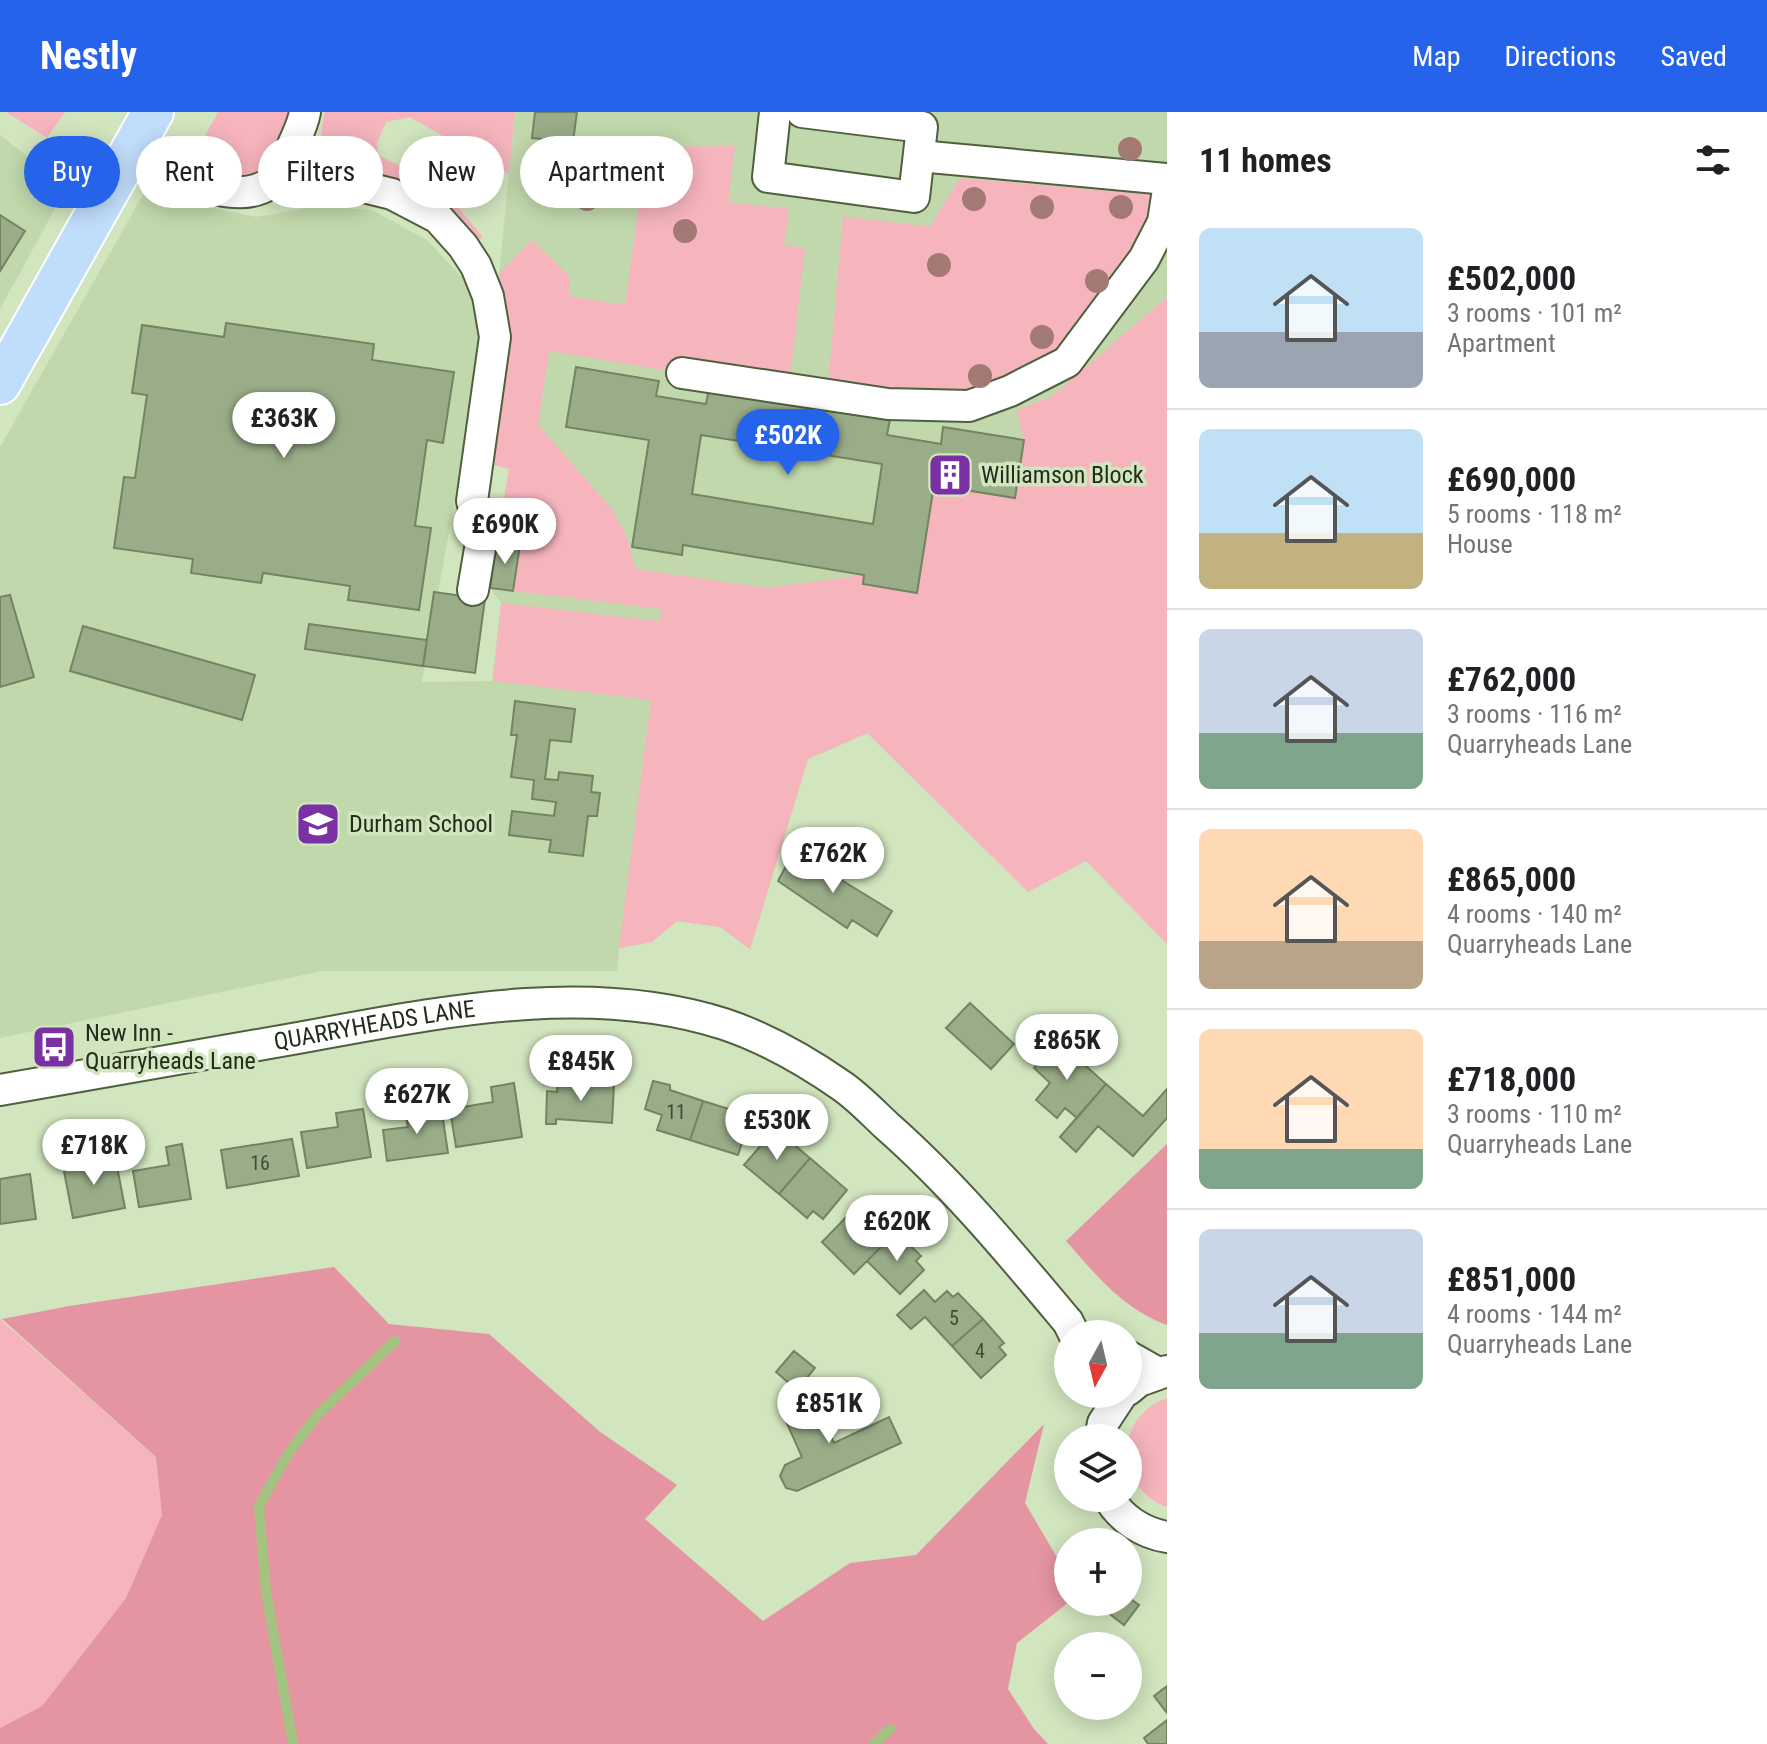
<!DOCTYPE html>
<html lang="en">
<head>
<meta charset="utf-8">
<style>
  :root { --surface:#fff; --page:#f2f2f2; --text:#202124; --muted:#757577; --line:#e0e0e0; --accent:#2563eb }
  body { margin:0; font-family:"Roboto Condensed",sans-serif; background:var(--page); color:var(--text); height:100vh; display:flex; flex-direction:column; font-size:30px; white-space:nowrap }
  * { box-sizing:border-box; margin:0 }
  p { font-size:26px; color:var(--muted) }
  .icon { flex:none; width:44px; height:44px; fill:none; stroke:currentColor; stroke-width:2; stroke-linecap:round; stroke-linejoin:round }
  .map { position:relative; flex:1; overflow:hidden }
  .sheet { display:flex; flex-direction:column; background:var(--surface); width:600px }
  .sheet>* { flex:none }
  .guide { position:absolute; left:24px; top:24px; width:760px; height:72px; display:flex; gap:16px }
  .needle { width:52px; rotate:188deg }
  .buttons { position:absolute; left:1054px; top:1208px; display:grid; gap:16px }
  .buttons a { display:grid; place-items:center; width:88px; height:88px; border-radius:50%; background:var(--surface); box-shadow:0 4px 20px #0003; font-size:40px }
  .price { position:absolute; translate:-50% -68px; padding:0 18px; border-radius:28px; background:#fff; color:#222; font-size:26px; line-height:52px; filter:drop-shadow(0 2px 4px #0008) }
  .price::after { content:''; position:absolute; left:50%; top:48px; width:24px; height:18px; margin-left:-12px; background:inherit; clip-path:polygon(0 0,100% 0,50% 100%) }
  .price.current { background:var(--accent); color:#fff }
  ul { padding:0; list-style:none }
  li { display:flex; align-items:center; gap:24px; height:200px; padding:0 32px }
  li+li { border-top:2px solid var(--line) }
  li span { display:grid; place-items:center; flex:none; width:224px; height:160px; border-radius:12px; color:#555 }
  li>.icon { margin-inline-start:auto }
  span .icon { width:96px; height:96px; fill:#fffc; stroke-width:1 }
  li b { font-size:34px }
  h2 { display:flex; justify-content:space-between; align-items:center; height:96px; padding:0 32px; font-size:34px }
  .tag { padding:0 28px; border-radius:36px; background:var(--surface); box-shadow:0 4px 20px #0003; font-size:28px; line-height:72px }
  .tag.current { background:var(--accent); color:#fff }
  header { display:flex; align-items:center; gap:48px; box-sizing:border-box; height:112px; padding:0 40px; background:var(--accent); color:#fff }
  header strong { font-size:38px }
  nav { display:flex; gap:44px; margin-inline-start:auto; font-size:28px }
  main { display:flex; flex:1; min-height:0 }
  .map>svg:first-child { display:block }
  .built { fill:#c1d8ac }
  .green { fill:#f6b4bd }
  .forest { fill:#e595a1 }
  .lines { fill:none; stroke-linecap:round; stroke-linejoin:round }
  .stream { stroke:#a3c481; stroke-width:10 }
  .building { fill:#99ad88; stroke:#728461; stroke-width:2; fill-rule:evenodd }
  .minor-casing { stroke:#4f603f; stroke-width:34 }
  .major-casing { stroke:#fff; stroke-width:44 }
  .minor { stroke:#fff; stroke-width:30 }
  .major { stroke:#c0ddfb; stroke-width:40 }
  .tree { fill:#a37974 }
  .labels { text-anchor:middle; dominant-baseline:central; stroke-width:7; stroke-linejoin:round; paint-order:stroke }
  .number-label { font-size:20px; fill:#414c38 }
  .poi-label { font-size:24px; fill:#242c1d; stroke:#d1e5be; text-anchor:start }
  .street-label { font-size:24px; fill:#242c1d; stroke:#d1e5be }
</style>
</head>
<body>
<header>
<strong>Nestly</strong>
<nav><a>Map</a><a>Directions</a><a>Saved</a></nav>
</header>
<main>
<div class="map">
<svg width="1167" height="1632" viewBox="0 0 1167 1632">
  <rect width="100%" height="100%" fill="#d1e5be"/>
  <path class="built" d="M515,0h652v363l-299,258 -60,26 -58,190 -30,-22 -43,-6 -25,21 -33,6 -2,23h-295l-322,67v-591l148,-261 61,21 47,10 64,-11 52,4 55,30 44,47 10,67 -59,328 70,-1 9,-78 -11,-15 19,-119 -4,-155 -6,-40z
    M0,23l67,52 -67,122z"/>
  <path class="green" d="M6,0h59l-18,26z
    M218,0h87l-22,58 -59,22 -34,-29z
    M325,0h190l-6,62 -99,-57 -24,5 -9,21 1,12 62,31 43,51 -5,4 -36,-36 -30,-19 -78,-16c-15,-20 -15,-34 -9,-58z
    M735,34l-7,56 61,7 -5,36 21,3 -15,131 -108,-6 -133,-22 -11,74 74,84 14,27 10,33 130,19 98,-13 -1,9 53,9 18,-108 81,12 9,-57 -8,-30 35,-13 116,-100v647l-81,-83 -58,31 -161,-159 -59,26 -58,190 -30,-22 -43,-6 -25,21 -33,6 32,-248 -158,-19 8,-78 158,18 3,-12 -149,-18 7,-45 -23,-4 12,-73 -22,-6 18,-149 -6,-40 33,-34 38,36 -1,20 56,9 22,-158z
    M960,66l207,18 -66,138 -132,72 -141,-20 15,-170 87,11z
    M0,1207l156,138 6,58 -36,83 -84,108 -42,22z
    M1167,1286v109c-38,-12 -53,-62 -26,-92 7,-8 16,-13 26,-17z"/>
  <path class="forest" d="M1167,1032v181c-44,-16 -71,-50 -101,-84z
    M334,1155l55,57 100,10 110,97 78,54 -32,34 118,102 87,-58 66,-8 128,-131 -19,79 43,73 1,26 -52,41 -9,46 26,40 14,15h-1048v-16l42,-22 84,-108 36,-83 -6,-58 -154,-138 67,-13z"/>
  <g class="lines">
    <path class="stream" d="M293,1631l-27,-151 -7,-86 29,-52 30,-40 77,-73
      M874,1632l16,-15"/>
  </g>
  <path class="building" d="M535,0h42l-4,30 -41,-4z
    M0,103l25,16 -25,40z
    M226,211l148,21 -2,16 82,12 -11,71 -16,-3 -12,86 16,2 -12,82 -71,-10 2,-14 -87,-13 -2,10 -70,-10 2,-14 -79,-11 10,-71 11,1 12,-83 -15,-2 10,-68 82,12z
    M576,255l83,14 -3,15 50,8 3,-15 181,30 -3,16 54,9 2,-17 81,13 -9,58 -81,-13 -17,108 -54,-9 1,-9 -181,-30 -1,10 -50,-8 17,-107 -83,-13zM701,323l181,29 -9,60 -181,-30z
    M497,430l23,3 -7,46 -23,-3z
    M434,480l51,7 -10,74 -52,-7z
    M10,483l24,82 -34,10v-90z
    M309,512l118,16 -4,26 -118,-17z
    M83,514l172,49 -13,45 -172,-49z
    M515,589l60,8 -4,33 -21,-2 -5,39 13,1 1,-8 34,4 -2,16 9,1 -3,23h-9l-5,40 -34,-4 2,-12 -42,-5 3,-24 42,5 2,-14 -24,-3 2,-19 -23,-3 6,-42h-6z
    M794,739l98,60 -15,25 -25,-16 -5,8 -69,-47z
    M970,891l44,41 -23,25 -45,-41z
    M1058,929l48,43 -29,34 -12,-10 -8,10 -21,-18 14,-17 -16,-15z
    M653,969l17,4v5l33,11 -13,39 -33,-10 5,-15 -17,-6z
    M558,970l56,3 -2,38 -56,-4v5h-10l1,-33 10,1z
    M514,971l8,54 -66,10 -8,-50 14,-2 1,12 30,-5 -2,-15z
    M1106,972l37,32 24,-27v29l-34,38 -35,-30 -22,26 -16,-15z
    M703,989l48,15 -13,39 -48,-15z
    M441,994l7,47 -61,8 -4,-31 25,-3 -3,-16z
    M363,997l8,48 -64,11 -6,-36 37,-5 -2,-14z
    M775,1017l35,29 -31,36 -35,-29z
    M292,1027l7,37 -72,12 -6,-38z
    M182,1032l9,55 -52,8 -6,-36 36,-6 -3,-18z
    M115,1044l10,52 -52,10 -10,-52z
    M810,1046l37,32 -24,29 -10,-8 -6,7 -28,-24z
    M30,1062l6,45 -36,5v-45z
    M858,1093l8,8 6,-6 24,25 -42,42 -32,-32z
    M896,1120l25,24 -5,5 8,9 -24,24 -33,-33z
    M924,1178l11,12 12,-11 6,6 5,-4 25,26 -31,27 -27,-29 -14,12 -14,-14z
    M983,1207l21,24 -5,4 7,8 -25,23 -29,-32z
    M794,1239l21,17 -18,22 -21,-18z
    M812,1283l22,48 55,-26 12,26 -104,48 -11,-3 -6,-12 5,-11 17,-8 -21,-47z
    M1128,1485l11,8 -15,20 -30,-23h34z
    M1167,1574v27l-13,-17z
    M1167,1608v24h-19l-4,-6z"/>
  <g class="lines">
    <g class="minor-casing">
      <g id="minor">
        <path d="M775,0l-7,65 146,20 8,-70 -120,-15"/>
        <path d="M130,39c39,20 118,70 153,19 4,-6 6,-16 9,-23 5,-11 11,-23 13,-35"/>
        <path d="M919,44l248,23"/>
        <path d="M272,69l79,3 41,10 46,24 25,28 13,20 12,30 7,41 -23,164 10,36 -9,53"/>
        <path d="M682,261l206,31 81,2 41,-15 57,-29 77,-103 19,-37 4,-26"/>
        <path id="s1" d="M0,978c99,-17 199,-35 298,-52 138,-25 288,-58 426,-14 42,14 82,37 118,62 16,11 31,27 45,40 67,59 124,128 181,196l6,12"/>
        <path d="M1128,1244l30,17"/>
        <path d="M1128,1278l11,-9 28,-10"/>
        <path d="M1100,1326l3,-15 19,-29"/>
        <path d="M1109,1386c12,21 34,35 58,39"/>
      </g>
    </g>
    <g class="major-casing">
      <path id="major" d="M0,272l153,-272"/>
    </g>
    <use href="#minor" class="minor"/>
    <use href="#major" class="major"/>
  </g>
  <g class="tree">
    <circle cx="1130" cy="37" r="12"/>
    <circle cx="587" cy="87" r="12"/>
    <circle cx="974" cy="87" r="12"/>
    <circle cx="1042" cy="95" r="12"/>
    <circle cx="1121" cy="95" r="12"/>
    <circle cx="685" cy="119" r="12"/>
    <circle cx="939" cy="153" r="12"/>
    <circle cx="1097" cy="169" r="12"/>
    <circle cx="1042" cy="225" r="12"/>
    <circle cx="980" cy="264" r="12"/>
  </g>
  <defs>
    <g id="building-square" transform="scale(2.3)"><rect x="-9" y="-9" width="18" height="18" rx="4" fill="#7931a4" stroke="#d1e5be"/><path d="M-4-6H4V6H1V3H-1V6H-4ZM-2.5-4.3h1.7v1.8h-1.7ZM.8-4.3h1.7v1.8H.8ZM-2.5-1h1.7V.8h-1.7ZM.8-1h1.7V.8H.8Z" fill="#fff"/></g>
    <g id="school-square" transform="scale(2.3)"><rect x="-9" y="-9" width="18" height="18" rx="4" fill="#7931a4" stroke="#d1e5be"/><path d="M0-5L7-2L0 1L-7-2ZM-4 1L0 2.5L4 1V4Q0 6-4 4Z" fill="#fff"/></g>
    <g id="bus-square" transform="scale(2.3)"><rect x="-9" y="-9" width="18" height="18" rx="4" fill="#7931a4" stroke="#d1e5be"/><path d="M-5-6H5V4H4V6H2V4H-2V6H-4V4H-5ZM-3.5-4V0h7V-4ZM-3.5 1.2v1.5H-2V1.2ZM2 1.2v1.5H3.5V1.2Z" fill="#fff"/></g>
  </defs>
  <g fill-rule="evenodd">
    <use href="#building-square" x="950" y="363"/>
    <use href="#school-square" x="318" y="712"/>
    <use href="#bus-square" x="54" y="935"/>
  </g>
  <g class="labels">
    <g class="number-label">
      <text x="676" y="1000">11</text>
      <text x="260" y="1051">16</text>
      <text x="954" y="1206">5</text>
      <text x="980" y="1239">4</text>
    </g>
    <g class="poi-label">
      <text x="981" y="363">Williamson Block</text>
      <text x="349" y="712">Durham School</text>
      <text x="85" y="921">New Inn -<tspan x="85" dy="28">Quarryheads Lane</tspan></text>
    </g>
    <g class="street-label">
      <text stroke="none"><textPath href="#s1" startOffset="380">QUARRYHEADS LANE</textPath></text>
    </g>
  </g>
</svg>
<div class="buttons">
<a><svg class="needle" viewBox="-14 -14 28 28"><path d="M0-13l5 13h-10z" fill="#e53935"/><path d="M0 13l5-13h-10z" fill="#757577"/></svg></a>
<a><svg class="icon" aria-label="layers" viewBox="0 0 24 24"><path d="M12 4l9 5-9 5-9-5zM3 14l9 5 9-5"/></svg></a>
<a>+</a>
<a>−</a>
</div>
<b class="price" style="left:284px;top:348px">£363K</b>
<b class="price current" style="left:788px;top:365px">£502K</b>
<b class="price" style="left:505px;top:454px">£690K</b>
<b class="price" style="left:833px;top:783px">£762K</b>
<b class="price" style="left:1067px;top:970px">£865K</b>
<b class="price" style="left:581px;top:991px">£845K</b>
<b class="price" style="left:417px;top:1024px">£627K</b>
<b class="price" style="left:777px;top:1050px">£530K</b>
<b class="price" style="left:94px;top:1075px">£718K</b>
<b class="price" style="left:897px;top:1151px">£620K</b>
<b class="price" style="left:829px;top:1333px">£851K</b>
<div class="guide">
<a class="tag current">Buy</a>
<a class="tag">Rent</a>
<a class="tag">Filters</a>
<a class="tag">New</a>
<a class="tag">Apartment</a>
</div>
</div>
<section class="sheet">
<h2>11 homes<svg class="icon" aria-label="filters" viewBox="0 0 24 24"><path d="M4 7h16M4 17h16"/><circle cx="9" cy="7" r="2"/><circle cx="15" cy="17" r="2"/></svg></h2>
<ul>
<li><span style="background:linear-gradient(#bfe0f5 65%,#9aa5b1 0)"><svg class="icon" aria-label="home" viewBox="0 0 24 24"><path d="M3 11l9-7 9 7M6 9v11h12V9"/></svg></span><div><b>£502,000</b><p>3 rooms · 101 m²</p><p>Apartment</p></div></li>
<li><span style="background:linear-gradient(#bfe0f5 65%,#c2b280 0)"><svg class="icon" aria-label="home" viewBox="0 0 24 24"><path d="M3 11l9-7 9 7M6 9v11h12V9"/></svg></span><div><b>£690,000</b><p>5 rooms · 118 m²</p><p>House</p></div></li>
<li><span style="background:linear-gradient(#c9d6e8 65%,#7fa58c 0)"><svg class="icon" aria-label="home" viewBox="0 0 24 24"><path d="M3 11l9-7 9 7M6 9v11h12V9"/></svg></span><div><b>£762,000</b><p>3 rooms · 116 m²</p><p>Quarryheads Lane</p></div></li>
<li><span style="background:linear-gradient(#ffd9b3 70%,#b9a48a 0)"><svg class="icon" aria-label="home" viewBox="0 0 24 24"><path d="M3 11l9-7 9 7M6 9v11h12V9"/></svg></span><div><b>£865,000</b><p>4 rooms · 140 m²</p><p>Quarryheads Lane</p></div></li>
<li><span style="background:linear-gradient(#ffd9b3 75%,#7fa58c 0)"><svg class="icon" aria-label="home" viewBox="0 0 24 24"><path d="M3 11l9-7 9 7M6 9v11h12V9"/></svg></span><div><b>£718,000</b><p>3 rooms · 110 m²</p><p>Quarryheads Lane</p></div></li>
<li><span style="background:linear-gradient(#c9d6e8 65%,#7fa58c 0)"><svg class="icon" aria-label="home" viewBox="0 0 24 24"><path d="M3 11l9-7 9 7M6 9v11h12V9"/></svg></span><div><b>£851,000</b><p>4 rooms · 144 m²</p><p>Quarryheads Lane</p></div></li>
</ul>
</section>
</main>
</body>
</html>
